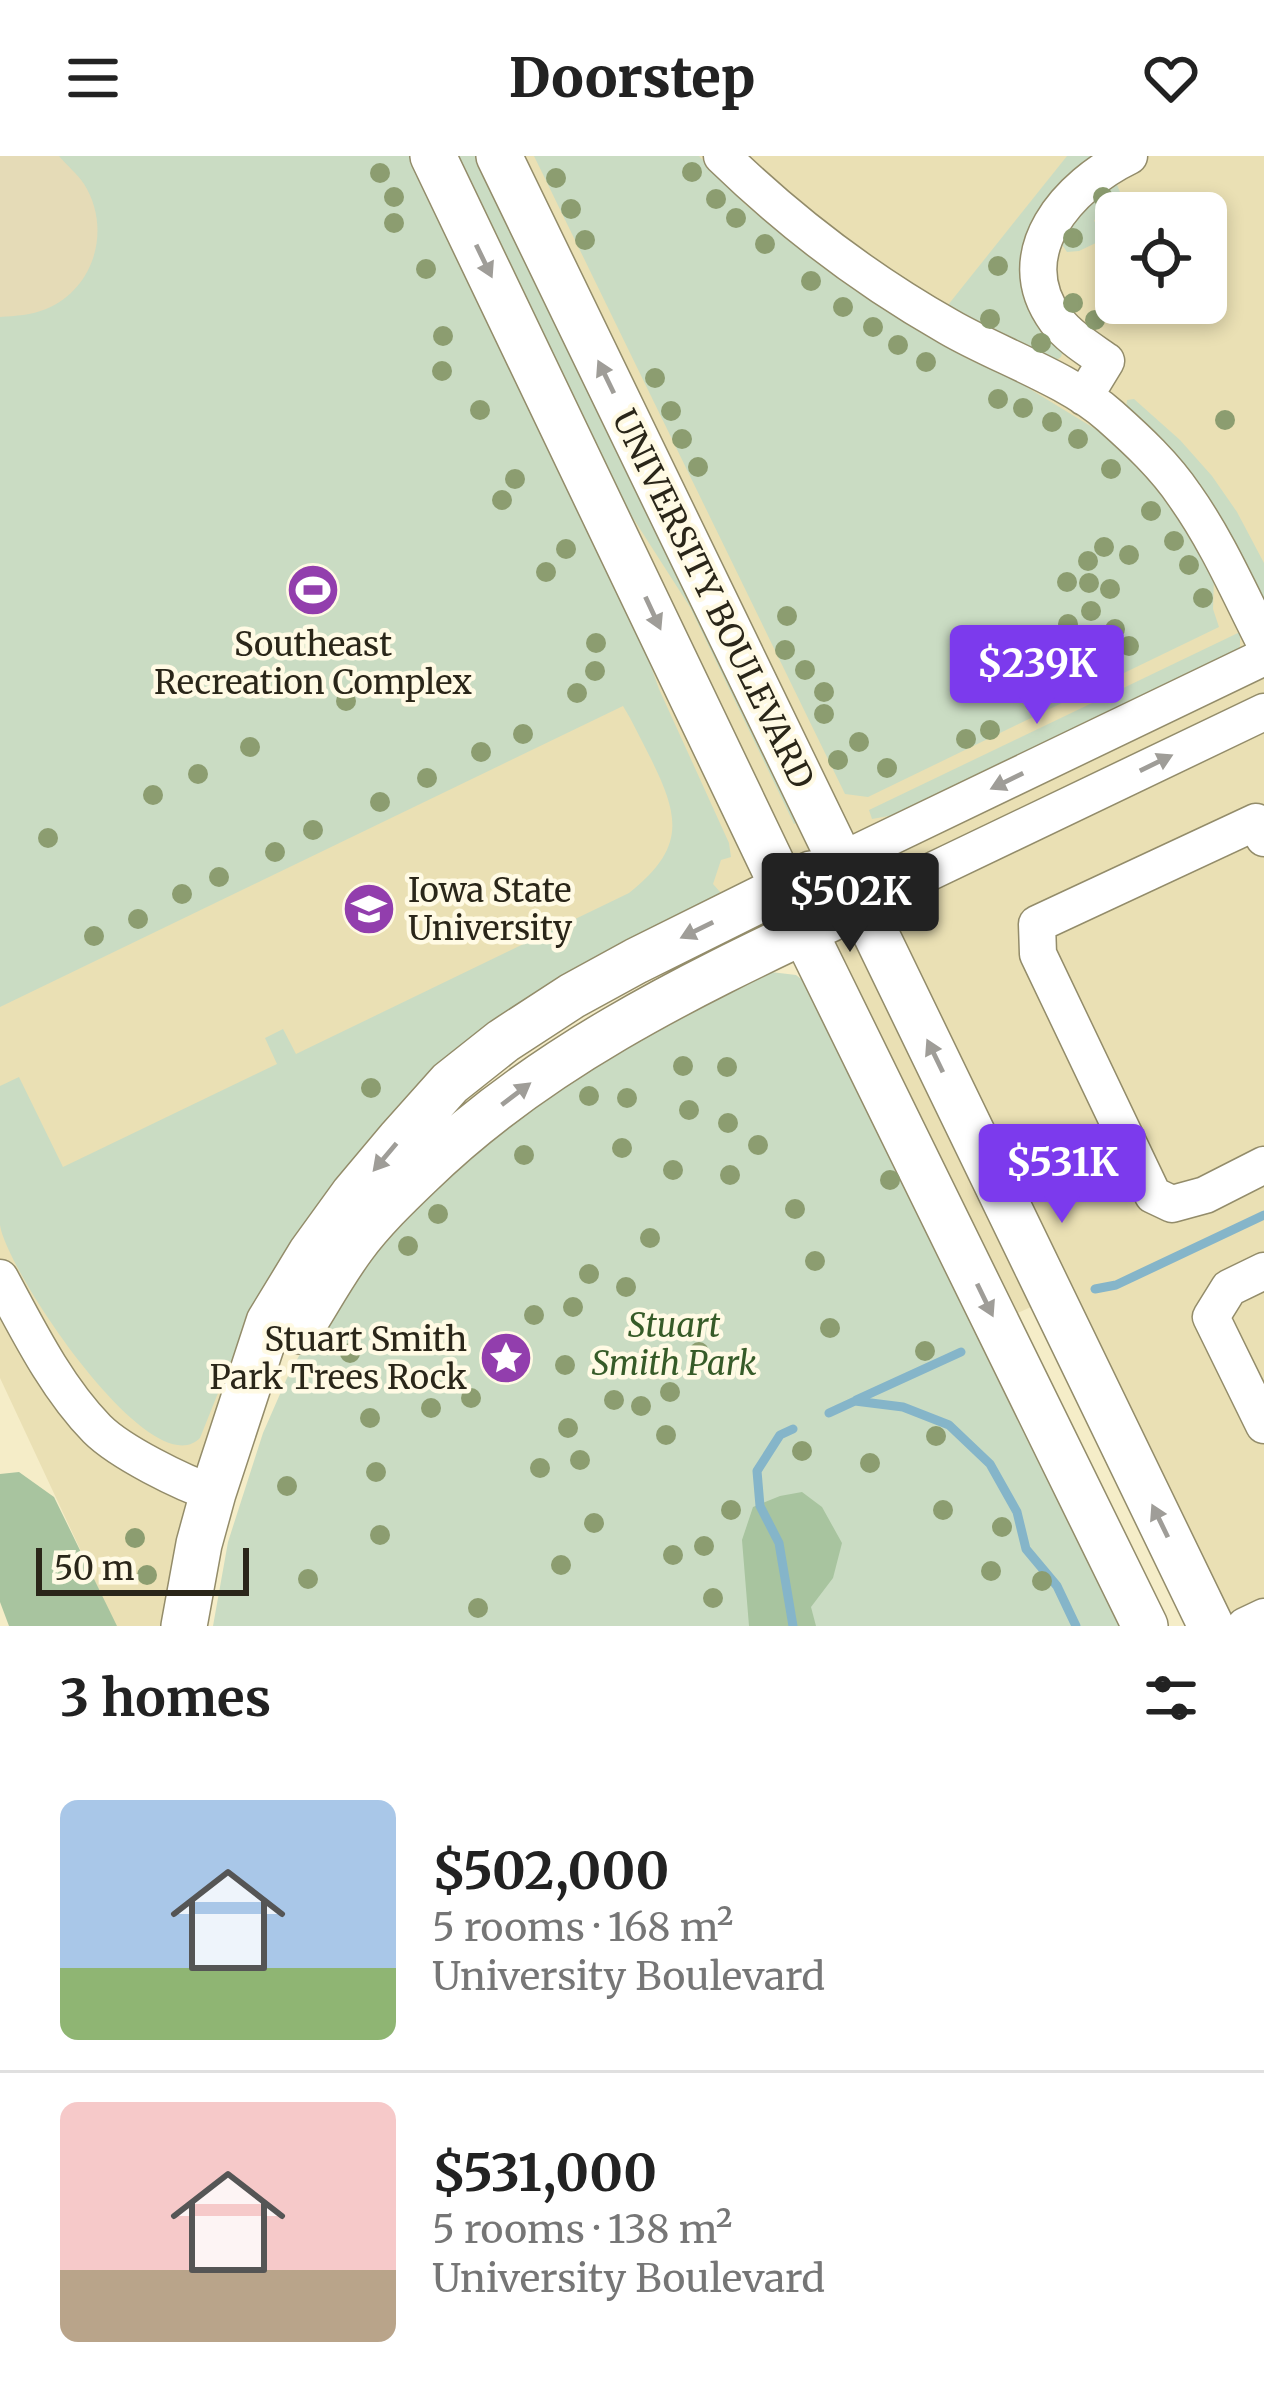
<!DOCTYPE html>
<html lang="en">
<head>
<meta charset="utf-8">
<style>
  :root { --surface:#fff; --page:#f6f6f6; --text:#222; --muted:#767676; --line:#e0e0e0; --accent:#7c3aed }
  body { margin:0; font-family:Merriweather,serif; background:var(--page); color:var(--text); height:100vh; display:flex; flex-direction:column; font-size:45px; white-space:nowrap }
  * { box-sizing:border-box; margin:0 }
  p { font-size:39px; color:var(--muted) }
  .icon { flex:none; width:66px; height:66px; fill:none; stroke:currentColor; stroke-width:2; stroke-linecap:round; stroke-linejoin:round }
  .map { position:relative; height:1470px; overflow:hidden }
  .sheet { display:flex; flex-direction:column; background:var(--surface); flex:1 }
  .sheet>* { flex:none }
  .buttons { position:absolute; left:1095px; top:36px; display:grid; gap:24px }
  .buttons a { display:grid; place-items:center; width:132px; height:132px; border-radius:18px; background:var(--surface); box-shadow:0 6px 18px #0003; font-size:60px }
  .scale { position:absolute; left:36px; bottom:30px; width:213px; box-sizing:border-box; padding-left:12px; border:6px solid #2a2619; border-top:0; font-size:33px; line-height:42px; white-space:nowrap; color:#2a2619; -webkit-text-stroke:9px #fffae4; paint-order:stroke }
  .price { position:absolute; translate:-50% -102px; padding:0 27px; border-radius:12px; background:var(--accent); color:#fff; font-size:39px; line-height:78px; filter:drop-shadow(0 3px 6px #0008) }
  .price::after { content:''; position:absolute; left:50%; top:72px; width:36px; height:27px; margin-left:-18px; background:inherit; clip-path:polygon(0 0,100% 0,50% 100%) }
  .price.active { background:#222; color:#fff }
  ul { padding:0; list-style:none }
  li { display:flex; align-items:center; gap:36px; height:300px; padding:0 60px }
  li+li { border-top:3px solid var(--line) }
  li span { display:grid; place-items:center; flex:none; width:336px; height:240px; border-radius:18px; color:#555 }
  li>.icon { margin-inline-start:auto }
  span .icon { width:144px; height:144px; fill:#fffc; stroke-width:1 }
  li b { font-size:51px }
  h2 { display:flex; justify-content:space-between; align-items:center; height:144px; padding:0 60px; font-size:51px }
  header { display:flex; justify-content:space-between; align-items:center; height:156px; padding:0 60px; background:var(--surface); font-size:54px; font-weight:800 }
  .map>svg:first-child { display:block }
  .built { fill:#eae0b4; fill-rule:evenodd }
  .green { fill:#cadcc3 }
  .forest { fill:#a8c49f }
  .sand { fill:#e5dbb7 }
  .lines { fill:none; stroke-linecap:round; stroke-linejoin:round }
  .stream { stroke:#85b5c9; stroke-width:9 }
  .minor-casing { stroke:#938c6a; stroke-width:39 }
  .major-casing { stroke:#938c6a; stroke-width:48 }
  .minor { stroke:#fff; stroke-width:36 }
  .major { stroke:#fff; stroke-width:45 }
  .tree { fill:#8c9d70 }
  .oneway { fill:#9f9d98 }
  .labels { text-anchor:middle; dominant-baseline:central; stroke-width:9; stroke-linejoin:round; paint-order:stroke }
  .street-label { font-size:33px; fill:#2a2619; stroke:#fffae4 }
  .poi-label { font-size:33px; fill:#2a2619; stroke:#fffae4 }
  .park-label { font-size:33px; font-style:italic; fill:#365b28; stroke:#fffae4 }
</style>
</head>
<body>
<header><svg class="icon" aria-label="menu" viewBox="0 0 24 24"><path d="M4 6h16M4 12h16M4 18h16"/></svg>Doorstep<svg class="icon" aria-label="heart" viewBox="0 0 24 24"><path d="M12 20l-8-8c-3-5 5-10 8-4 3-6 11-1 8 4z"/></svg></header>
<div class="map">
<svg width="1264" height="1470" viewBox="0 0 1264 1470">
  <rect width="100%" height="100%" fill="#f5edc8"/>
  <path class="built" d="M0,0h1264v1470h-53l-160,-328 -64,29 -135,-297 -69,-143 -212,107 -295,314 -112,318h-48l-116,-248zM1116,57h90v90h-90z"/>
  <path class="green" d="M0,0h417l230,499 12,34 70,154 2,14 -10,3 -8,24 8,9 -7,8 -157,86 -300,325 -27,51 -30,75c-49,50 -194,-168 -200,-213 0,-15 0,-31 0,-46 0,-31 0,-62 0,-93l19,-9 44,90 214,-103 -12,-26 18,-9 13,25 333,-161c57,-45 51,-76 21,-136 -9,-17 -17,-35 -27,-51l-623,301z
    M453,0h27l321,665 -7,3 -104,-217 -75,-117z
    M534,0h165l47,49 91,73 65,43 64,37 54,25 95,58 59,68 20,34 20,35 -1,31 6,18 -351,170 -23,-3z
    M1067,0h28c-26,15 -44,43 -62,66l30,128 -2,7 -6,4 -77,-38 -30,-18z
    M1115,24l10,24 -31,16 8,20 -23,11 -12,1 -6,-9c8,-27 33,-45 54,-63z
    M1134,243l46,41 32,36 25,36 27,51v40c-21,-46 -44,-94 -76,-134 -19,-22 -40,-41 -62,-61l1,-8z
    M1240,476v14l-4,8 -331,159 -33,6 -3,-9z
    M771,816l25,3 21,16 314,635h-918l15,-84 35,-109 24,-55 36,-66 75,-101 220,-169z"/>
  <path class="forest" d="M19,1316l35,25 63,129h-108l-9,-24v-128z
    M802,1336l20,15 20,36 -9,35 -22,29 5,19h-67l-7,-86 11,-33 27,-11z"/>
  <path class="sand" d="M0,0h59c8,10 18,17 25,28 28,44 11,105 -38,125 -15,6 -30,7 -46,8z"/>
  <g class="lines">
    <path class="stream" d="M1095,1133l21,-4 148,-70
      M856,1244l105,-48
      M829,1257l26,-12 48,6 46,18 41,39 27,48 9,37 31,37 19,40
      M793,1273l-13,6 -23,36 3,35 19,37 14,83"/>
    <g class="minor-casing">
      <path id="minor" d="M722,0c68,66 144,124 227,171 48,28 120,52 161,89 27,24 55,50 75,80 32,45 54,96 79,145
        M1084,241l22,-36c-17,-12 -37,-24 -50,-41 -49,-67 13,-135 73,-164
        M1264,682l-8,-16 -219,102 1,30 115,241 19,9 33,-9 59,-30
        M840,705l424,-204
        M861,749l403,-193
        M1264,1115l-35,17 -18,29 53,108
        M0,1122c28,52 56,109 97,151 23,23 85,54 116,64
        M1245,1470l19,-9"/>
    </g>
    <g class="major-casing">
      <path id="major" d="M433,0l371,775 341,695
        M499,0l712,1470
        M299,1175c18,-28 34,-58 54,-85 20,-27 44,-50 68,-73 116,-113 264,-186 409,-254
        M184,1470l15,-82 14,-51 56,-171 42,-69 42,-58 47,-56 50,-56 53,-42 69,-45 64,-35 175,-87"/>
    </g>
    <use href="#minor" class="minor"/>
    <use href="#major" class="major"/>
  </g>
  <g class="tree">
    <circle cx="692" cy="16" r="10"/>
    <circle cx="380" cy="17" r="10"/>
    <circle cx="556" cy="22" r="10"/>
    <circle cx="394" cy="41" r="10"/>
    <circle cx="1103" cy="41" r="10"/>
    <circle cx="716" cy="43" r="10"/>
    <circle cx="571" cy="53" r="10"/>
    <circle cx="736" cy="62" r="10"/>
    <circle cx="394" cy="67" r="10"/>
    <circle cx="1073" cy="82" r="10"/>
    <circle cx="585" cy="84" r="10"/>
    <circle cx="765" cy="88" r="10"/>
    <circle cx="998" cy="110" r="10"/>
    <circle cx="426" cy="113" r="10"/>
    <circle cx="811" cy="125" r="10"/>
    <circle cx="1073" cy="147" r="10"/>
    <circle cx="843" cy="151" r="10"/>
    <circle cx="990" cy="163" r="10"/>
    <circle cx="1095" cy="164" r="10"/>
    <circle cx="873" cy="171" r="10"/>
    <circle cx="443" cy="180" r="10"/>
    <circle cx="1041" cy="187" r="10"/>
    <circle cx="898" cy="189" r="10"/>
    <circle cx="926" cy="206" r="10"/>
    <circle cx="442" cy="215" r="10"/>
    <circle cx="655" cy="222" r="10"/>
    <circle cx="998" cy="243" r="10"/>
    <circle cx="1023" cy="252" r="10"/>
    <circle cx="480" cy="254" r="10"/>
    <circle cx="671" cy="255" r="10"/>
    <circle cx="1225" cy="264" r="10"/>
    <circle cx="1052" cy="266" r="10"/>
    <circle cx="682" cy="283" r="10"/>
    <circle cx="1078" cy="283" r="10"/>
    <circle cx="698" cy="311" r="10"/>
    <circle cx="1111" cy="313" r="10"/>
    <circle cx="515" cy="323" r="10"/>
    <circle cx="502" cy="344" r="10"/>
    <circle cx="1151" cy="355" r="10"/>
    <circle cx="1174" cy="385" r="10"/>
    <circle cx="1104" cy="391" r="10"/>
    <circle cx="566" cy="393" r="10"/>
    <circle cx="1129" cy="399" r="10"/>
    <circle cx="1088" cy="405" r="10"/>
    <circle cx="1189" cy="409" r="10"/>
    <circle cx="546" cy="416" r="10"/>
    <circle cx="1067" cy="426" r="10"/>
    <circle cx="1089" cy="427" r="10"/>
    <circle cx="1110" cy="433" r="10"/>
    <circle cx="1203" cy="442" r="10"/>
    <circle cx="1091" cy="455" r="10"/>
    <circle cx="787" cy="460" r="10"/>
    <circle cx="1068" cy="468" r="10"/>
    <circle cx="1115" cy="473" r="10"/>
    <circle cx="596" cy="487" r="10"/>
    <circle cx="1129" cy="490" r="10"/>
    <circle cx="1091" cy="491" r="10"/>
    <circle cx="785" cy="494" r="10"/>
    <circle cx="805" cy="514" r="10"/>
    <circle cx="595" cy="515" r="10"/>
    <circle cx="1094" cy="522" r="10"/>
    <circle cx="1069" cy="534" r="10"/>
    <circle cx="824" cy="536" r="10"/>
    <circle cx="577" cy="537" r="10"/>
    <circle cx="346" cy="545" r="10"/>
    <circle cx="1035" cy="547" r="10"/>
    <circle cx="824" cy="558" r="10"/>
    <circle cx="990" cy="574" r="10"/>
    <circle cx="523" cy="578" r="10"/>
    <circle cx="966" cy="583" r="10"/>
    <circle cx="859" cy="586" r="10"/>
    <circle cx="250" cy="591" r="10"/>
    <circle cx="481" cy="596" r="10"/>
    <circle cx="838" cy="604" r="10"/>
    <circle cx="887" cy="612" r="10"/>
    <circle cx="198" cy="618" r="10"/>
    <circle cx="427" cy="622" r="10"/>
    <circle cx="153" cy="639" r="10"/>
    <circle cx="380" cy="646" r="10"/>
    <circle cx="313" cy="674" r="10"/>
    <circle cx="48" cy="682" r="10"/>
    <circle cx="275" cy="696" r="10"/>
    <circle cx="219" cy="721" r="10"/>
    <circle cx="182" cy="738" r="10"/>
    <circle cx="138" cy="763" r="10"/>
    <circle cx="94" cy="780" r="10"/>
    <circle cx="683" cy="910" r="10"/>
    <circle cx="727" cy="911" r="10"/>
    <circle cx="371" cy="932" r="10"/>
    <circle cx="589" cy="940" r="10"/>
    <circle cx="627" cy="942" r="10"/>
    <circle cx="689" cy="954" r="10"/>
    <circle cx="728" cy="967" r="10"/>
    <circle cx="758" cy="989" r="10"/>
    <circle cx="622" cy="992" r="10"/>
    <circle cx="524" cy="999" r="10"/>
    <circle cx="673" cy="1014" r="10"/>
    <circle cx="730" cy="1019" r="10"/>
    <circle cx="890" cy="1024" r="10"/>
    <circle cx="795" cy="1053" r="10"/>
    <circle cx="438" cy="1058" r="10"/>
    <circle cx="650" cy="1082" r="10"/>
    <circle cx="408" cy="1090" r="10"/>
    <circle cx="815" cy="1105" r="10"/>
    <circle cx="589" cy="1118" r="10"/>
    <circle cx="626" cy="1131" r="10"/>
    <circle cx="573" cy="1151" r="10"/>
    <circle cx="534" cy="1159" r="10"/>
    <circle cx="830" cy="1172" r="10"/>
    <circle cx="925" cy="1195" r="10"/>
    <circle cx="699" cy="1196" r="10"/>
    <circle cx="350" cy="1197" r="10"/>
    <circle cx="565" cy="1209" r="10"/>
    <circle cx="670" cy="1236" r="10"/>
    <circle cx="471" cy="1242" r="10"/>
    <circle cx="614" cy="1244" r="10"/>
    <circle cx="641" cy="1250" r="10"/>
    <circle cx="431" cy="1252" r="10"/>
    <circle cx="370" cy="1262" r="10"/>
    <circle cx="568" cy="1272" r="10"/>
    <circle cx="666" cy="1279" r="10"/>
    <circle cx="936" cy="1280" r="10"/>
    <circle cx="802" cy="1295" r="10"/>
    <circle cx="580" cy="1304" r="10"/>
    <circle cx="870" cy="1307" r="10"/>
    <circle cx="540" cy="1312" r="10"/>
    <circle cx="376" cy="1316" r="10"/>
    <circle cx="287" cy="1330" r="10"/>
    <circle cx="731" cy="1354" r="10"/>
    <circle cx="943" cy="1354" r="10"/>
    <circle cx="594" cy="1367" r="10"/>
    <circle cx="1002" cy="1371" r="10"/>
    <circle cx="380" cy="1379" r="10"/>
    <circle cx="135" cy="1382" r="10"/>
    <circle cx="704" cy="1390" r="10"/>
    <circle cx="673" cy="1399" r="10"/>
    <circle cx="561" cy="1409" r="10"/>
    <circle cx="991" cy="1415" r="10"/>
    <circle cx="114" cy="1418" r="10"/>
    <circle cx="147" cy="1419" r="10"/>
    <circle cx="308" cy="1423" r="10"/>
    <circle cx="1042" cy="1425" r="10"/>
    <circle cx="713" cy="1442" r="10"/>
    <circle cx="478" cy="1452" r="10"/>
  </g>
  <defs><path id="oneway-solid" d="M-6-.8H1V-3.2L6.5 0L1 3.2V.8H-6Z" transform="scale(3)"/></defs>
  <g class="oneway">
    <use href="#oneway-solid" transform="translate(484 105) rotate(64)"/>
    <use href="#oneway-solid" transform="translate(606 221) rotate(-116)"/>
    <use href="#oneway-solid" transform="translate(653 457) rotate(65)"/>
    <use href="#oneway-solid" transform="translate(1156 607) rotate(-26)"/>
    <use href="#oneway-solid" transform="translate(1007 625) rotate(154)"/>
    <use href="#oneway-solid" transform="translate(697 774) rotate(154)"/>
    <use href="#oneway-solid" transform="translate(935 900) rotate(-116)"/>
    <use href="#oneway-solid" transform="translate(516 938) rotate(-37)"/>
    <use href="#oneway-solid" transform="translate(385 1001) rotate(130)"/>
    <use href="#oneway-solid" transform="translate(985 1144) rotate(64)"/>
    <use href="#oneway-solid" transform="translate(1160 1365) rotate(-116)"/>
  </g>
  <defs>
    <g id="stadium-disc" transform="scale(2.7)"><circle r="9.5" fill="#923ead" stroke="#fffae4"/><path d="M0-5a6.5 5 0 1 0 0 10a6.5 5 0 1 0 0-10ZM-3.5-1.8h7v3.6h-7Z" fill="#fff"/></g>
    <g id="university-disc" transform="scale(2.7)"><circle r="9.5" fill="#923ead" stroke="#fffae4"/><path d="M0-5L7-2L0 1L-7-2ZM-4 1L0 2.5L4 1V4Q0 6-4 4Z" fill="#fff"/></g>
    <g id="sight-disc" transform="scale(2.7)"><circle r="9.5" fill="#923ead" stroke="#fffae4"/><path d="M0-6L1.8-2.2L6-1.7L2.9 1.2L3.7 5.4L0 3.3L-3.7 5.4L-2.9 1.2L-6-1.7L-1.8-2.2Z" fill="#fff"/></g>
  </defs>
  <g fill-rule="evenodd">
    <use href="#stadium-disc" x="313" y="434"/>
    <use href="#university-disc" x="369" y="753"/>
    <use href="#sight-disc" x="506" y="1202"/>
  </g>
  <g class="labels">
    <g class="street-label">
      <text transform="translate(713 443) rotate(64)">UNIVERSITY BOULEVARD</text>
    </g>
    <g class="poi-label">
      <text x="313" y="488">Southeast<tspan x="313" dy="38">Recreation Complex</tspan></text>
      <text x="408" y="734" text-anchor="start">Iowa State<tspan x="408" dy="38">University</tspan></text>
      <text x="467" y="1183" text-anchor="end">Stuart Smith<tspan x="467" dy="38">Park Trees Rock</tspan></text>
    </g>
    <g class="park-label">
      <text x="674" y="1169">Stuart<tspan x="674" dy="38">Smith Park</tspan></text>
    </g>
  </g>
</svg>
<div class="buttons">
<a><svg class="icon" aria-label="locate" viewBox="0 0 24 24"><circle cx="12" cy="12" r="6"/><path d="M12 2v4M12 18v4M2 12h4M18 12h4"/></svg></a>
</div>
<div class="scale">50 m</div>
<b class="price" style="left:1037px;top:571px">$239K</b>
<b class="price active" style="left:850px;top:799px">$502K</b>
<b class="price" style="left:1062px;top:1070px">$531K</b>
</div>
<section class="sheet">
<h2>3 homes<svg class="icon" aria-label="filters" viewBox="0 0 24 24"><path d="M4 7h16M4 17h16"/><circle cx="9" cy="7" r="2"/><circle cx="15" cy="17" r="2"/></svg></h2>
<ul>
<li><span style="background:linear-gradient(#a9c7e8 70%,#8fb573 0)"><svg class="icon" aria-label="home" viewBox="0 0 24 24"><path d="M3 11l9-7 9 7M6 9v11h12V9"/></svg></span><div><b>$502,000</b><p>5 rooms · 168 m²</p><p>University Boulevard</p></div></li>
<li><span style="background:linear-gradient(#f6c9c9 70%,#b9a48a 0)"><svg class="icon" aria-label="home" viewBox="0 0 24 24"><path d="M3 11l9-7 9 7M6 9v11h12V9"/></svg></span><div><b>$531,000</b><p>5 rooms · 138 m²</p><p>University Boulevard</p></div></li>
</ul>
</section>
</body>
</html>
